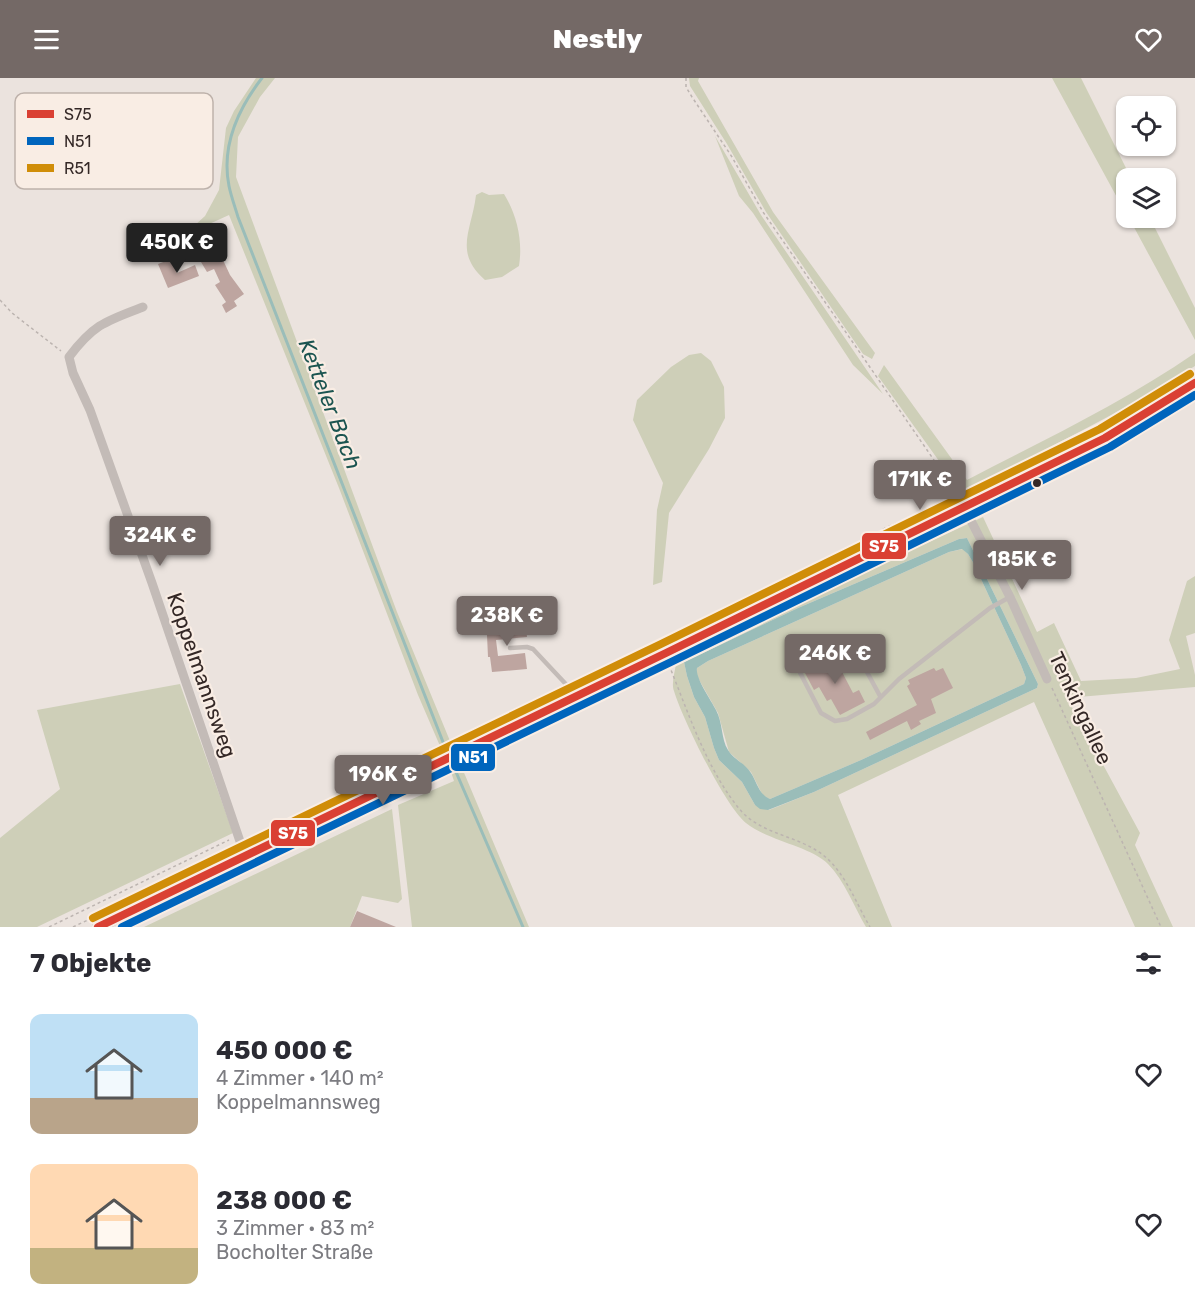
<!DOCTYPE html>
<html lang="de">
<head>
<meta charset="utf-8">
<style>
  :root { --surface:#fff; --page:#f7f7f7; --text:#2b2b33; --muted:#7c7c81; --accent:#746966 }
  body { margin:0; font-family:Rubik,sans-serif; background:var(--page); color:var(--text); height:100vh; display:flex; flex-direction:column; font-size:22px; white-space:nowrap }
  * { box-sizing:border-box; margin:0 }
  p { font-size:20px; color:var(--muted) }
  .icon { flex:none; width:33px; height:33px; fill:none; stroke:currentColor; stroke-width:2; stroke-linecap:round; stroke-linejoin:round }
  .map { position:relative; height:849px; overflow:hidden }
  .details { display:flex; flex-direction:column; background:var(--surface); flex:1 }
  .details>* { flex:none }
  .controls { position:absolute; left:1116px; top:18px; display:grid; gap:12px }
  .controls a { display:grid; place-items:center; width:60px; height:60px; border-radius:12px; background:var(--surface); box-shadow:0 2px 4px #0004; font-size:30px }
  .price { position:absolute; translate:-50% -51px; padding:0 14px; border-radius:6px; background:var(--accent); color:#fff; font-size:20px; line-height:39px; filter:drop-shadow(0 2px 3px #0008) }
  .price::after { content:''; position:absolute; left:50%; top:36px; width:18px; height:14px; margin-left:-9px; background:inherit; clip-path:polygon(0 0,100% 0,50% 100%) }
  .price.current { background:#222; color:#fff }
  ul { padding:0; list-style:none }
  li { display:flex; align-items:center; gap:18px; height:150px; padding:0 30px }
  li span { display:grid; place-items:center; flex:none; width:168px; height:120px; border-radius:12px; color:#555 }
  li>.icon { margin-inline-start:auto }
  span .icon { width:72px; height:72px; fill:#fffc; stroke-width:1 }
  li b { font-size:26px }
  h2 { display:flex; justify-content:space-between; align-items:center; height:72px; padding:0 30px; font-size:26px }
  header { display:flex; justify-content:space-between; align-items:center; height:78px; padding:0 30px; background:var(--accent); color:#fff; font-size:27px; font-weight:800 }
  .map>svg:first-child { display:block }
  .green { fill:#cecfb8; fill-rule:evenodd }
  .water { fill:#9abdb9; fill-rule:evenodd }
  .lines { fill:none; stroke-linecap:round; stroke-linejoin:round }
  .stream { stroke:#9abdb9; stroke-width:3 }
  .building { fill:#bea5a0 }
  .path { stroke:#bcb4b0; stroke-width:1.5; stroke-dasharray:3 3; stroke-linecap:butt }
  .service { stroke:#c3bbb7; stroke-width:4.5 }
  .minor { stroke:#c3bbb7; stroke-width:9 }
  .secondary { stroke:#b4aba8; stroke-width:12 }
  .bus-1-casing { stroke:#f9ede4; stroke-width:12 }
  .bus-2-casing { stroke:#f9ede4; stroke-width:12 }
  .bus-3-casing { stroke:#f9ede4; stroke-width:12 }
  .bus-1 { stroke:#da4033; stroke-width:8 }
  .bus-2 { stroke:#0065bd; stroke-width:8 }
  .bus-3 { stroke:#d08d08; stroke-width:8 }
  .bus-dot { fill:#342826; stroke:#f9ede4; stroke-width:2 }
  .labels { text-anchor:middle; dominant-baseline:central; stroke-width:4.5; stroke-linejoin:round; paint-order:stroke }
  .street-label { font-size:21px; fill:#342826; stroke:#f9ede4 }
  .water-label { font-size:22px; font-style:italic; fill:#1c5551; stroke:#f9ede4 }
  .key { fill:#f9ede4; stroke:#beb2ab; stroke-width:1.5 }
  .key-label { font-size:16px; fill:#342826 }
  .line-badge { stroke:#f9ede4; stroke-width:2 }
  .badge-label { font-size:16px; text-anchor:middle; font-weight:bold; fill:#fff }
</style>
</head>
<body>
<header><svg class="icon" aria-label="menu" viewBox="0 0 24 24"><path d="M4 6h16M4 12h16M4 18h16"/></svg>Nestly<svg class="icon" aria-label="heart" viewBox="0 0 24 24"><path d="M12 20l-8-8c-3-5 5-10 8-4 3-6 11-1 8 4z"/></svg></header>
<div class="map">
<svg width="1195" height="849" viewBox="0 0 1195 849">
  <rect width="100%" height="100%" fill="#ebe3de"/>
  <path class="green" d="M256,0h19l-15,19 -22,40 -2,40 161,435 53,129 -10,5 -22,-51 -79,-207 -110,-273 -46,21 22,-20 14,-26 7,-62 8,-17z
    M689,0h10l-1,3 75,131 102,141 -3,6 -9,-5 -97,-142 -39,-68 -37,-58z
    M1052,0h29l50,100h-5v36z
    M715,58l46,79 122,179 -30,-29 -100,-152 -14,-17z
    M482,114l7,3 15,-1c13,21 19,47 15,72l-17,11 -17,3c-32,-28 -13,-50 -9,-85z
    M1129,140h21l45,90v32z
    M701,275l10,8 13,26 1,31 -16,31 -40,64 -7,69 -9,3 4,-75 6,-27 -30,-63 4,-20 34,-33 18,-12z
    M1195,275v13c-75,48 -155,85 -233,127l-84,-117 6,-11 83,115c77,-40 157,-78 228,-127z
    M983,439l54,115 17,-9 27,58 55,-3 44,-9 -11,-29 18,-59 8,-5v57l-9,3 9,39v12l-128,11 73,135 -5,12 38,82h-38l-101,-225 -196,93 54,132h-26c-12,-20 -21,-46 -38,-63 -18,-18 -60,-23 -82,-41 -21,-17 -64,-105 -72,-132 -3,-8 1,-19 2,-28l158,-77zM967,460l71,146 -1,4 -223,104 -45,18 -14,-5 -13,-23 -23,-22 -5,-12 -9,-31 -11,-20 -7,-21 -3,-14 114,-54 161,-69z
    M963,471l5,5 6,10 47,101 5,13 -2,6 -163,76 -91,39 -7,-3 -12,-24 -22,-20 -11,-39 -20,-35 -2,-6 1,-4 11,-7 241,-109z
    M180,606l53,149 -196,94h-37v-89l60,-49 -23,-79z
    M460,686l5,11 64,152h-117l-14,-122 56,-24 -4,-12z
    M392,731l10,90 -4,4 -36,-7 -12,31h-206z"/>
  <path class="water" d="M967,460l71,146 -1,4 -223,104 -46,18 -8,-1 -5,-4 -13,-23 -23,-22 -5,-12 -9,-31 -11,-20 -7,-21 -3,-14 114,-54 161,-69zM962,471l6,5 6,10 47,101 5,13 -2,6 -163,76 -91,39c-11,-4 -13,-17 -19,-26 -6,-10 -17,-13 -23,-23 -7,-11 -5,-27 -12,-40 -5,-10 -21,-32 -19,-42l11,-7 241,-109z"/>
  <g class="lines">
    <path class="stream" d="M262,0c-24,31 -41,68 -33,108 2,10 6,21 9,31l205,525
      M456,694l67,155"/>
  </g>
  <path class="building" d="M216,167l14,30 14,19 -10,7 3,5 -11,7 -4,-8 4,-3 -11,-17 5,-3 -6,-13 -7,3 -6,-10 8,-3 -4,-8z
    M171,181l6,14 18,-8 4,11 -31,12 -10,-24z
    M525,539l2,20 -31,3 2,16 27,-3 2,16 -35,3 -2,-15h-2l-1,-22 5,-1v-5l21,-3v-8z
    M840,577l7,12 -6,3 12,23 6,-3 6,12 -25,13 -9,-16 -4,2 -8,-14 -5,3 -9,-17z
    M934,590l2,3 7,-3 10,20 -22,11 5,14 -17,8 2,3 -10,6 -4,-9 -37,19 -4,-8 51,-27 -10,-19 3,-2 -2,-4z
    M357,833l39,16h-46z"/>
  <g class="lines">
    <path class="path" d="M686,0v9l6,10 40,60 31,55 195,283
      M0,222l12,13 49,38
      M1070,364l51,-28
      M1023,414l36,-18
      M858,468l27,-18 19,-8 20,-7 37,-18
      M669,587c19,47 39,108 73,147 22,23 57,24 81,43 22,17 33,48 47,72
      M1052,610l109,239
      M49,849l180,-87
      M73,849l17,-8"/>
    <path class="service" d="M510,570l17,-1 6,2 44,47
      M880,618l-25,-46c-23,-4 -44,-9 -60,13l26,50 14,8 12,-2 27,-15 25,-25 91,-71 20,-11"/>
    <path class="minor" d="M143,229c-37,14 -49,17 -74,50l4,16 17,37 62,173 93,273
      M964,429l46,90 37,82"/>
    <path class="secondary" d="M98,849l568,-274 439,-215 90,-55"/>
    <g class="bus-1-casing">
      <path id="bus-1" d="M98,849l568,-274 439,-215 90,-55"/>
    </g>
    <g class="bus-2-casing">
      <path id="bus-2" d="M122,849l549,-265 439,-215 85,-52"/>
    </g>
    <g class="bus-3-casing">
      <path id="bus-3" d="M93,840l568,-274 439,-215 90,-55"/>
    </g>
    <use href="#bus-1" class="bus-1"/>
    <use href="#bus-2" class="bus-2"/>
    <use href="#bus-3" class="bus-3"/>
  </g>
  <circle class="bus-dot" cx="1037" cy="405" r="5"/>
  <g class="labels">
    <g class="street-label">
      <text transform="translate(202 597) rotate(71)">Koppelmannsweg</text>
      <text transform="translate(1081 630) rotate(65)">Tenkingallee</text>
    </g>
    <g class="water-label">
      <text transform="translate(330 326) rotate(69)">Ketteler Bach</text>
    </g>
  </g>
  <rect x="15" y="15" width="198" height="96" rx="9" class="key"/>
  <rect x="27" y="32" width="27" height="8" fill="#da4033"/>
  <rect x="27" y="59" width="27" height="8" fill="#0065bd"/>
  <rect x="27" y="86" width="27" height="8" fill="#d08d08"/>
  <g class="key-label">
    <text x="64" y="42">S75</text>
    <text x="64" y="69">N51</text>
    <text x="64" y="96">R51</text>
  </g>
  <g class="line-badge">
    <rect x="861" y="454" width="46" height="28" rx="6" fill="#da4033"/>
    <rect x="450" y="665" width="46" height="29" rx="6" fill="#0065bd"/>
    <rect x="270" y="741" width="46" height="28" rx="6" fill="#da4033"/>
  </g>
  <g class="badge-label">
    <text x="884" y="474">S75</text>
    <text x="473" y="685">N51</text>
    <text x="293" y="761">S75</text>
  </g>
</svg>
<div class="controls">
<a><svg class="icon" aria-label="locate" viewBox="0 0 24 24"><circle cx="12" cy="12" r="6"/><path d="M12 2v4M12 18v4M2 12h4M18 12h4"/></svg></a>
<a><svg class="icon" aria-label="layers" viewBox="0 0 24 24"><path d="M12 4l9 5-9 5-9-5zM3 14l9 5 9-5"/></svg></a>
</div>
<b class="price current" style="left:177px;top:196px">450K €</b>
<b class="price" style="left:920px;top:433px">171K €</b>
<b class="price" style="left:160px;top:489px">324K €</b>
<b class="price" style="left:1022px;top:513px">185K €</b>
<b class="price" style="left:507px;top:569px">238K €</b>
<b class="price" style="left:835px;top:607px">246K €</b>
<b class="price" style="left:383px;top:728px">196K €</b>
</div>
<section class="details">
<h2>7 Objekte<svg class="icon" aria-label="filters" viewBox="0 0 24 24"><path d="M4 7h16M4 17h16"/><circle cx="9" cy="7" r="2"/><circle cx="15" cy="17" r="2"/></svg></h2>
<ul>
<li><span style="background:linear-gradient(#bfe0f5 70%,#b9a48a 0)"><svg class="icon" aria-label="home" viewBox="0 0 24 24"><path d="M3 11l9-7 9 7M6 9v11h12V9"/></svg></span><div><b>450 000 €</b><p>4 Zimmer · 140 m²</p><p>Koppelmannsweg</p></div><svg class="icon" aria-label="heart" viewBox="0 0 24 24"><path d="M12 20l-8-8c-3-5 5-10 8-4 3-6 11-1 8 4z"/></svg></li>
<li><span style="background:linear-gradient(#ffd9b3 70%,#c2b280 0)"><svg class="icon" aria-label="home" viewBox="0 0 24 24"><path d="M3 11l9-7 9 7M6 9v11h12V9"/></svg></span><div><b>238 000 €</b><p>3 Zimmer · 83 m²</p><p>Bocholter Straße</p></div><svg class="icon" aria-label="heart" viewBox="0 0 24 24"><path d="M12 20l-8-8c-3-5 5-10 8-4 3-6 11-1 8 4z"/></svg></li>
</ul>
</section>
</body>
</html>
